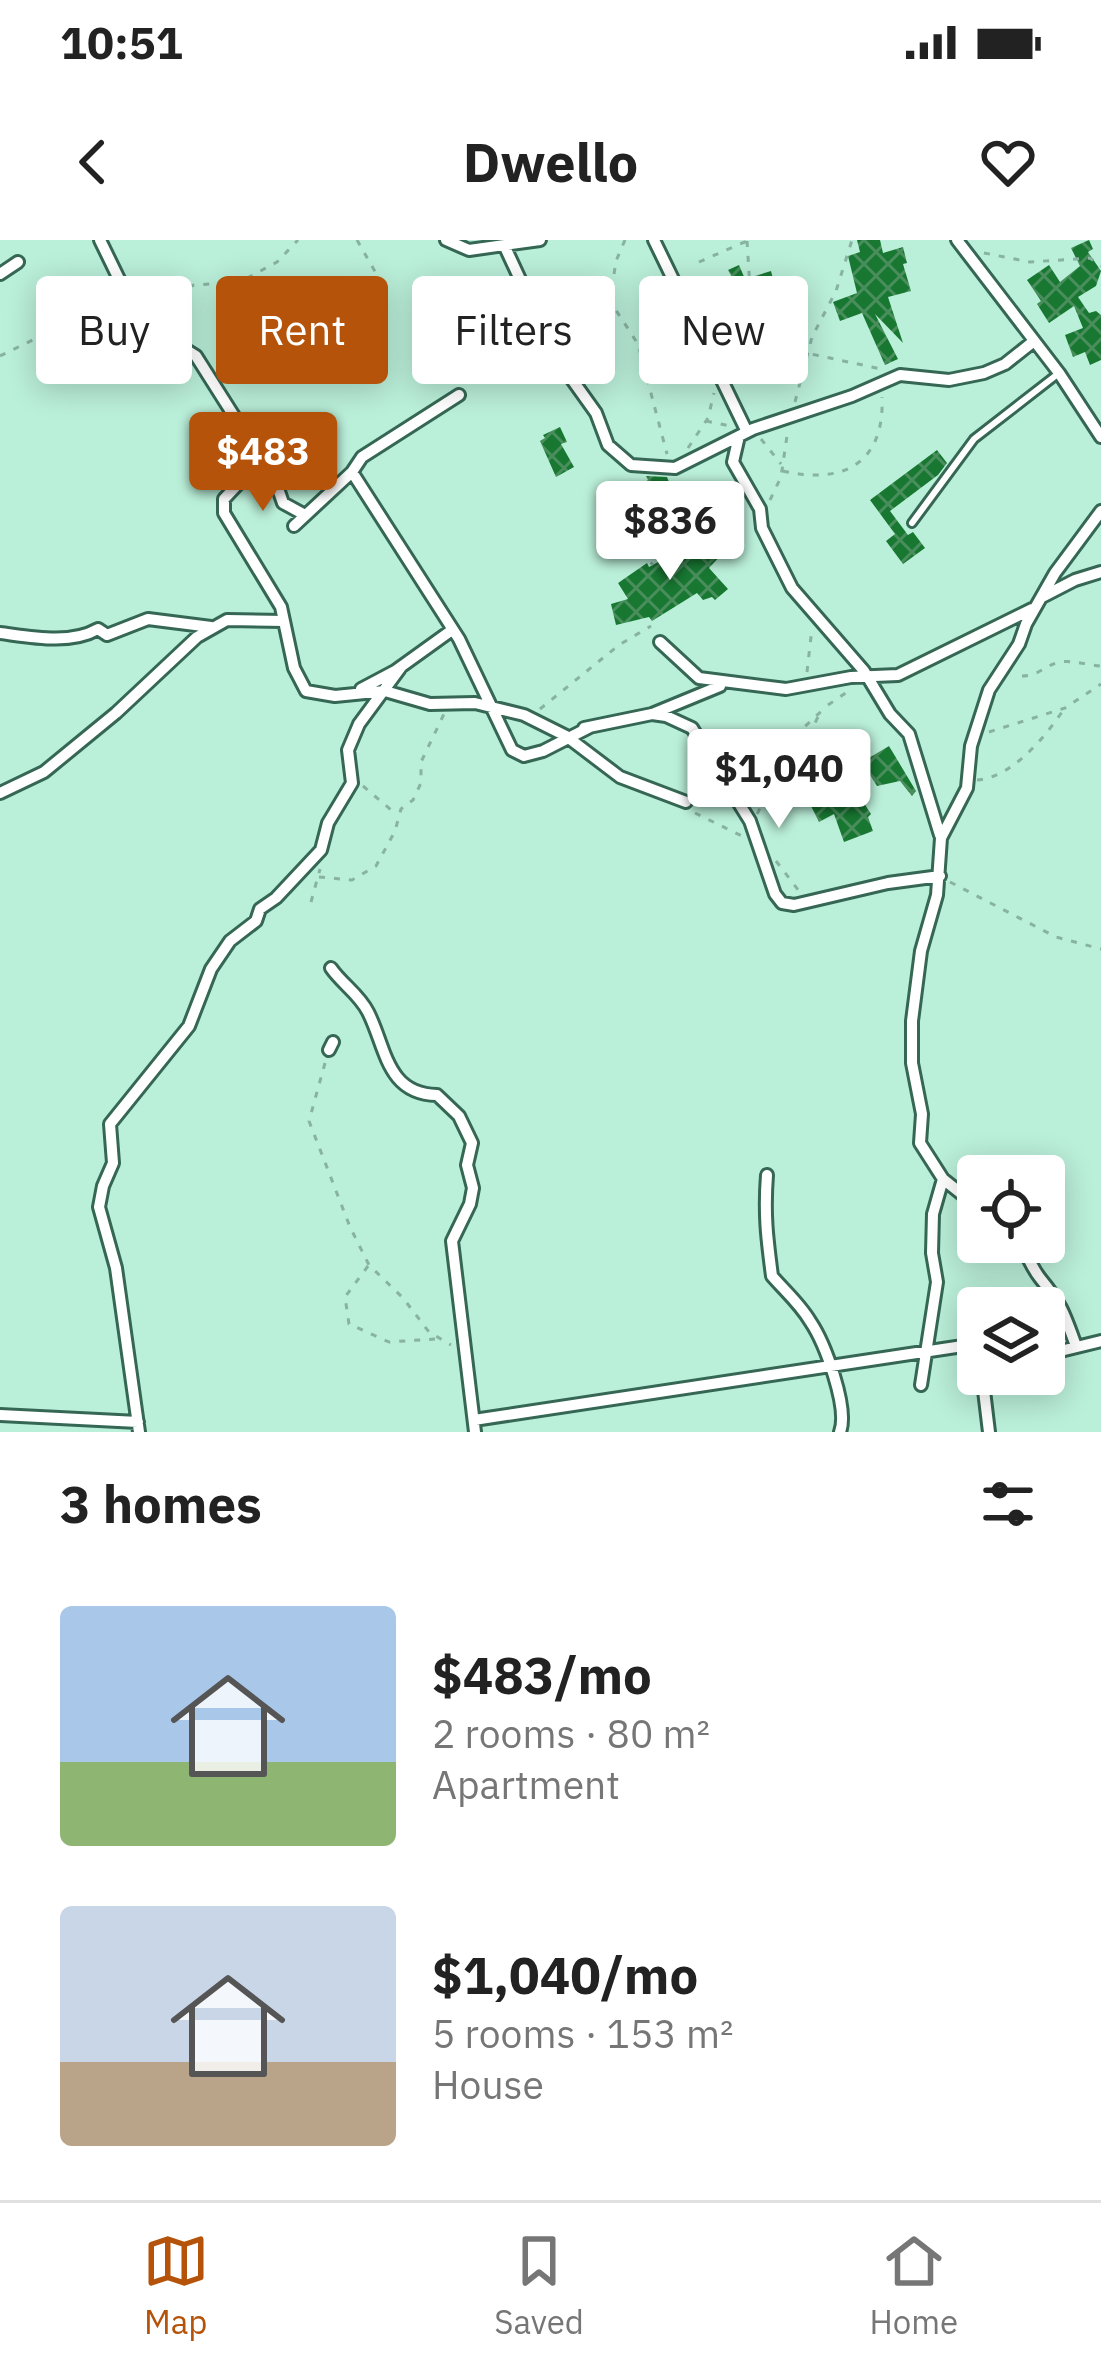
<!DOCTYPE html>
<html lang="en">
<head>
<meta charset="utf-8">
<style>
  :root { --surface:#fff; --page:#f6f6f6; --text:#222; --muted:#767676; --line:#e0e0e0; --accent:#b45309 }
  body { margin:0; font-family:"IBM Plex Sans",sans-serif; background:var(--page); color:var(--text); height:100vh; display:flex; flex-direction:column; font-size:45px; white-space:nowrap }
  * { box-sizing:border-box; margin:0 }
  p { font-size:39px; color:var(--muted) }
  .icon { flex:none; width:66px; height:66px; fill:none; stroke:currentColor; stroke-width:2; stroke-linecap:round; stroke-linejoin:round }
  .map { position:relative; height:1192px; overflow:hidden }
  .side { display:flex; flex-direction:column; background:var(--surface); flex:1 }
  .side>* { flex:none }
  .hud { position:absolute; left:36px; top:36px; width:1029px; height:108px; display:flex; gap:24px }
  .tools { position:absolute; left:957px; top:915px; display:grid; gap:24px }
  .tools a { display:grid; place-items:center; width:108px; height:108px; border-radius:12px; background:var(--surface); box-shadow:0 6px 30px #0003; font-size:60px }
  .price { position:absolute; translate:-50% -102px; padding:0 27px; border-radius:12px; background:#fff; color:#222; font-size:39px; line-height:78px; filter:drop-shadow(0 3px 6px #0008) }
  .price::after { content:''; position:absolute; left:50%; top:72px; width:36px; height:27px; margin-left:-18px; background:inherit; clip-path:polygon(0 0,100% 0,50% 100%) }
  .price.selected { background:var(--accent); color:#fff }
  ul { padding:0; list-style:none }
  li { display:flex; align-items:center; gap:36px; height:300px; padding:0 60px }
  li span { display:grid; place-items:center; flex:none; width:336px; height:240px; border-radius:12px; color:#555 }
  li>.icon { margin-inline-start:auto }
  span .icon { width:144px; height:144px; fill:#fffc; stroke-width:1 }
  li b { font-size:51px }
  h2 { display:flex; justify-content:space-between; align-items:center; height:144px; padding:0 60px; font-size:51px }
  .tag { padding:0 42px; border-radius:12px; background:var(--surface); box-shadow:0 6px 30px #0003; font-size:42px; line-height:108px }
  .tag.selected { background:var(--accent); color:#fff }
  .status { display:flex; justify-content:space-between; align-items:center; height:84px; padding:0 60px; background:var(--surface); direction:ltr }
  .status svg { height:33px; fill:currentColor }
  header { display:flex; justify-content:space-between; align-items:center; height:156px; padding:0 60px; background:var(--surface); font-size:54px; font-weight:800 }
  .tabs { display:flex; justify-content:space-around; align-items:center; height:168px; border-top:3px solid var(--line); background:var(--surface); font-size:33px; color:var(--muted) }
  .tabs a { display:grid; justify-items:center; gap:6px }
  .tabs .selected { color:var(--accent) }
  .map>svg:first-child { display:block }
  .building { fill:url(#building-cross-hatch) }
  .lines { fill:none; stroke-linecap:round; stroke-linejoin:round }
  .service-casing { stroke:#356754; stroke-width:12 }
  .minor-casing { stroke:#356754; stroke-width:16 }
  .path { stroke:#88b2a1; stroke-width:3; stroke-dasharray:6 9; stroke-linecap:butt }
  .service { stroke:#fff; stroke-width:6 }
  .minor { stroke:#fff; stroke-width:10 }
</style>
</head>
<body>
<div class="status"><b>10:51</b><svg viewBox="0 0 49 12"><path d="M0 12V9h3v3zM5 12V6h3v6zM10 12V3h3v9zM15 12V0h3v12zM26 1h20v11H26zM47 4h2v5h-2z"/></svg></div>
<header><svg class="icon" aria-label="back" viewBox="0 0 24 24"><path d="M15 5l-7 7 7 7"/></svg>Dwello<svg class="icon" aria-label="heart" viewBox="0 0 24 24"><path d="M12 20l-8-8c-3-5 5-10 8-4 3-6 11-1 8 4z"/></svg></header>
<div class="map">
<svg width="1101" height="1192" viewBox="0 0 1101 1192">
  <defs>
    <pattern id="building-cross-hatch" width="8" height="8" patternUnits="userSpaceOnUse" patternTransform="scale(3)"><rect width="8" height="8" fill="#187832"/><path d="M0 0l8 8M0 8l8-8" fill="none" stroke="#4a8e5d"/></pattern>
  </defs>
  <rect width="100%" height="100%" fill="#baefd9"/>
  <path class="building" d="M857,0h23l3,13 20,-6 4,16 -4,1 8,27 -23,6 15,46 -28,-29 23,45 -13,6 -23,-52 -22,8 -7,-19 24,-9 -9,-37 12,-4z
    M1089,0l4,9 -5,3 13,19 -5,15 -18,11 11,16 7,-2 5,4v45l-11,5 -5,-13 -12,5 -8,-22 18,-7 -9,-22 -25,17 -12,-19 4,-3 -14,-21 22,-15 11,17 20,-16 -9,-18z
    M739,25l6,14 26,-8 4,15 -24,7 2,10 -15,3 3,11 -18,4 -7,-37 17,-5 -5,-9z
    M560,187l7,15 -6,2 13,23 -18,10 -16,-36 5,-3 -2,-3z
    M937,210l10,13 -9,12 -48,36 18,24 5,-3 12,16 -22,16 -17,-23 9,-7 -25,-34z
    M646,236l21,1 2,5 -13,6 8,18 -20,9 -13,-24 17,-11z
    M705,296l18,17 -14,15 19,21 -13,11 -3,-3 -9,3 -6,-7 -45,28 -3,-4 -33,8 -5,-21 17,-5 -10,-16 29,-20 2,4z
    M889,506l27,45 -4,5 -12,-15 -23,5 -15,-24z
    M847,537l24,37 -3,3 5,14 -29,11 -10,-28 -15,8 -9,-18z"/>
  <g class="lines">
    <g class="service-casing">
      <path id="service" d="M912,283l62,-84 85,-66"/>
    </g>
    <g class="minor-casing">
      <path id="minor" d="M100,0l34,70 19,19 43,27 62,98 -1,10 -33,35v14l57,94 13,61 12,23 29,5 50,-5 45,13 45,-1 49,12 42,21 54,41 66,25
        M446,0l23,10 71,-10
        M654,0l93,192
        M957,0l102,133 42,64
        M505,7l51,110 40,56 12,32 23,20 44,3 78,-39 99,-33 48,-21 49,5 35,-7 21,-9 29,-23
        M0,34l18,-12
        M739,196l-6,26 27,47 2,19 30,60 72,83 26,43 19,20 31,101
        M257,224l19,19 7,20 22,12
        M352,232l107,167 53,111 12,6 19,-5 47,-24
        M294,286l58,-54 10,-15 97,-62
        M1044,356l31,-16 26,-8
        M0,393c31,4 70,12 98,-4l9,6 41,-16 63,8
        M660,402l39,36 87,11 65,-12 47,-2 134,-66
        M361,449l34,-18 57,-41
        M652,474l14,2 26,12 58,93 25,73 7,9 12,2 94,-22 52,-7
        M584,488l68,-14 68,-28
        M0,553l44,-21 72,-59 81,-76 30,-17 57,1
        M331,728c11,16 28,26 37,44 18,35 18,82 69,83l22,21 13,27 -5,22 6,23 -3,16 -18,37 23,191
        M329,810l4,-8
        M767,935c-3,39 0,63 5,101 13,15 28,28 38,45 15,22 39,87 30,111
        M978,967l-35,-28 -23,-36 2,-29 -10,-51v-42l9,-70 16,-56 4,-57 26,-50 4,-42 18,-56 30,-46 7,-20 29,-51 46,-62
        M1011,1002c19,10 17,21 29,36 22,27 24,35 36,68
        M1044,1115l57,-14
        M982,1134l7,58
        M921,1145l16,-103 -5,-29 1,-39 10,-35
        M0,1175l138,7
        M474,1180l502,-76
        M139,1192l-23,-164 -17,-61 4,-21 10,-23 -3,-39 79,-98 22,-57 19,-28 26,-20 4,-12 16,-11 45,-48 7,-27 24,-40 -4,-33 11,-26 42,-57"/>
    </g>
    <path class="path" d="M357,0l20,35
      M625,0l-9,21 -6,40 28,43 29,110
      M747,1l3,47 21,55
      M984,13l46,9 60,-4 11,8
      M699,22l48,-21
      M147,64l47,-19 46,-3 37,-20 21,-22
      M704,70l42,30 135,29
      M0,116l49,-24 72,-20
      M795,162l17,-65 24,-46 16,-51
      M706,181l24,5
      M761,199l20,25
      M688,208l20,-30 6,-25
      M783,231c59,14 102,-7 99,-74
      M615,257l26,55 12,13
      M770,260l11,-23 7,-48
      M807,432l5,-44
      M1022,436c17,0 23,-11 38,-14 13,-2 28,3 41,4
      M828,465l22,-15
      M540,469l79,-64 32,-19
      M818,477c-13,23 -4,43 5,66
      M989,492l76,-24 36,-24
      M977,540c35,-2 69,-44 87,-71
      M363,546l34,29
      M695,573l49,24
      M757,574l11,-21 5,-37 54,-50
      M776,621l23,30
      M319,637l33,3 24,-14 19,-35 6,-22 12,-9 8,-17v-21l23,-48
      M950,642l106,55 45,12
      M311,662l9,-33
      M325,823l-16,58 41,106 19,38 34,33 26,34 22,13
      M368,1026l-23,31 4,27 40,18 46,-3"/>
    <use href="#service" class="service"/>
    <use href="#minor" class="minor"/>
  </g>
</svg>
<div class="tools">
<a><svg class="icon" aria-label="locate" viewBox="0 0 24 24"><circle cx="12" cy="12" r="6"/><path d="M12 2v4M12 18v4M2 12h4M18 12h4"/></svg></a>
<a><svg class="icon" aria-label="layers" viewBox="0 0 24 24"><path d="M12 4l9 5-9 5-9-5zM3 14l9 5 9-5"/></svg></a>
</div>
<b class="price selected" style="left:263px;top:274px">$483</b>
<b class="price" style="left:670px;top:343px">$836</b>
<b class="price" style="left:779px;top:591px">$1,040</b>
<div class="hud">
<a class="tag">Buy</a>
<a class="tag selected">Rent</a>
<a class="tag">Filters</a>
<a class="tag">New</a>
</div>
</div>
<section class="side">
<h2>3 homes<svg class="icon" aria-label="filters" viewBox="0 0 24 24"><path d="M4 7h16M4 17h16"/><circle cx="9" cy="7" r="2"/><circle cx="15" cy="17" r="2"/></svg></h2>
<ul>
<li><span style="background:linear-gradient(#a9c7e8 65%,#8fb573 0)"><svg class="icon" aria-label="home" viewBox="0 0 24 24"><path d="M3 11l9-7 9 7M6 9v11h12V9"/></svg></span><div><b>$483/mo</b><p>2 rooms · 80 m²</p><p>Apartment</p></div></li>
<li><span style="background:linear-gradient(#c9d6e8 65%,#b9a48a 0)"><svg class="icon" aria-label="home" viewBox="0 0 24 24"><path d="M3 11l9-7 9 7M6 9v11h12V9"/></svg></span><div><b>$1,040/mo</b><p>5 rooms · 153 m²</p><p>House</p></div></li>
</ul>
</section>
<nav class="tabs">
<a class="selected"><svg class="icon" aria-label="map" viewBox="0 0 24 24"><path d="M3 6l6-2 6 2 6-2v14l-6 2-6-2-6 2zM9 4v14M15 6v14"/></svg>Map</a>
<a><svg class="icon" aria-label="saved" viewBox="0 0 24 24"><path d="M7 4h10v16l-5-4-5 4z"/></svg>Saved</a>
<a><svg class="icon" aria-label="home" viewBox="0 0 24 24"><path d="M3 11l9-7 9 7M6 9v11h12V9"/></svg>Home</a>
</nav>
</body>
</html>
